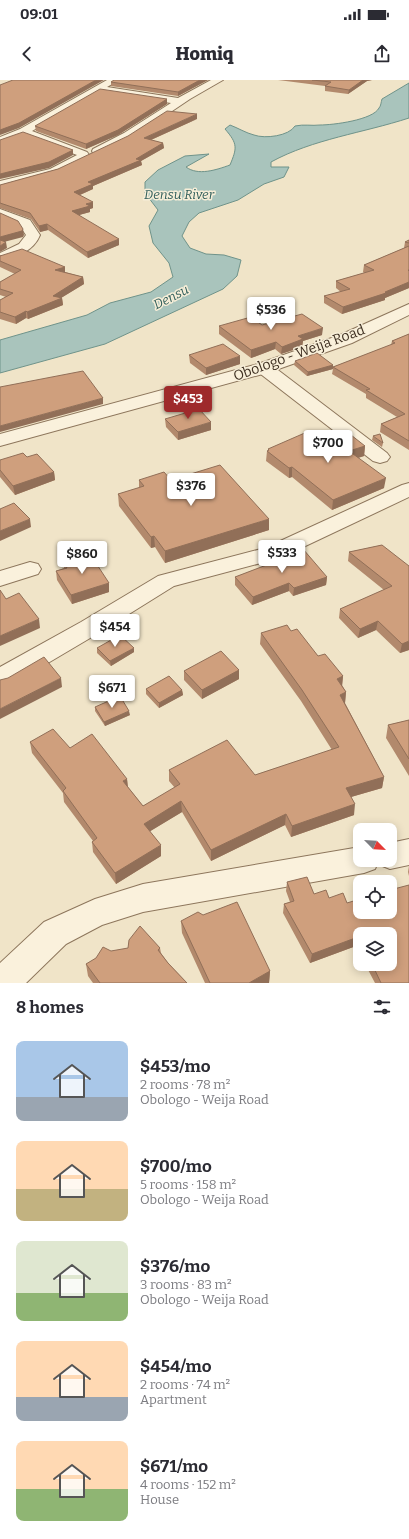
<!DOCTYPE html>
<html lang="en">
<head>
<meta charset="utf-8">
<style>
  :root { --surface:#fff; --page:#f2f2f3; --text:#2b2b33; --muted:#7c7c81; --accent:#9e2a2b }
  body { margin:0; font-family:Bitter,serif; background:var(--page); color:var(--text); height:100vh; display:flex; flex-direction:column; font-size:15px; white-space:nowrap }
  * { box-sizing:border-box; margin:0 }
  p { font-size:13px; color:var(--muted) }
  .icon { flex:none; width:22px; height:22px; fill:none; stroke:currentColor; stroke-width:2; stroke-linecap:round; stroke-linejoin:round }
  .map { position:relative; height:903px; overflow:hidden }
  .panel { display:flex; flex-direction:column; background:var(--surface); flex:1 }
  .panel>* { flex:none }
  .needle { width:26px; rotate:114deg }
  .buttons { position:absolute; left:353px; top:743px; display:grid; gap:8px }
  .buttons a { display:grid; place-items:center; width:44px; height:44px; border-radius:8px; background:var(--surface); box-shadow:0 2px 10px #0003; font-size:20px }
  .price { position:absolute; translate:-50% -34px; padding:0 9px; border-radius:4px; background:#fff; color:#222; font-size:13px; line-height:26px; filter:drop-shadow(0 1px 2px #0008) }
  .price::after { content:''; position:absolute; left:50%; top:24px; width:12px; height:9px; margin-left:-6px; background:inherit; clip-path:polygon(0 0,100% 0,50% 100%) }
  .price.active { background:var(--accent); color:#fff }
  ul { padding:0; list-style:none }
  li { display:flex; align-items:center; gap:12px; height:100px; padding:0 16px }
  li span { display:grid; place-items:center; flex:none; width:112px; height:80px; border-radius:8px; color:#555 }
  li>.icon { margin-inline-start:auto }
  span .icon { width:48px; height:48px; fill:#fffc; stroke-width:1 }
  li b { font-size:17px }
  h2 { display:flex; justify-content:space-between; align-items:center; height:48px; padding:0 16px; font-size:17px }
  .status { display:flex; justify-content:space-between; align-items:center; height:28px; padding:0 20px; background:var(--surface); direction:ltr }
  .status svg { height:11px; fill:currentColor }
  header { display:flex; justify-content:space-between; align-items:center; height:52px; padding:0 16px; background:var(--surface); font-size:18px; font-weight:800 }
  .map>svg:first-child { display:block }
  .water { fill:#a9c4bc; stroke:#6f938a }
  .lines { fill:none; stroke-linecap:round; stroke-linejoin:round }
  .minor-casing { stroke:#8d765c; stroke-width:2 }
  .tertiary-casing { stroke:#8d765c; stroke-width:2 }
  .minor { fill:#faf1dc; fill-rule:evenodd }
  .tertiary { fill:#faf1dc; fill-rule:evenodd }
  .wall { fill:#b2896c }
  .shaded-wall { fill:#916f58 }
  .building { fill:#cf9f7d; stroke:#916f58 }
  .labels { text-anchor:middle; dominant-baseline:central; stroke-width:3; stroke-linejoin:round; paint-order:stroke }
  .far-water-label { font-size:13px; font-style:italic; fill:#2f5d5a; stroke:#f7eed8 }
  .street-label { font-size:14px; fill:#3d2e20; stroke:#f7eed8 }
</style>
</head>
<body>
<div class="status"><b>09:01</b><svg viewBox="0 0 49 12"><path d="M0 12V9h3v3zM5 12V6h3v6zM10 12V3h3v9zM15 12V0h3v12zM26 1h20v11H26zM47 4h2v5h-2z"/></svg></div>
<header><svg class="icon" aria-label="back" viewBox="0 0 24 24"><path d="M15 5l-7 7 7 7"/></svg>Homiq<svg class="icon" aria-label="share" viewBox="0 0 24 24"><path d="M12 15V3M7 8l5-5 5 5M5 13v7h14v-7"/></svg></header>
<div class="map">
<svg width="409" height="903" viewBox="0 0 409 903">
  <rect width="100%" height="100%" fill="#f0e4c8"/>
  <path class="water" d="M409,3v35c-46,15 -96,21 -138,44v5h18l-5,10 -20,7 -26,16 -39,13 -10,9 -7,14 8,12 16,6 18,1 17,5 -4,16 -14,13 -118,55 -105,29v-33l87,-25 23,-12 41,-11 22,-15 -4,-14 -16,-20 -4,-17 9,-16 -13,-17v-11l13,-12 27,-14 24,-2 -23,13c12,9 30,3 44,-2 7,-17 8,-21 -5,-36l5,-4c8,3 16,8 24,10 11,4 35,1 41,-9 9,-2 17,0 25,-1 13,0 53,-5 59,-17 2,-2 2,-6 3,-9z"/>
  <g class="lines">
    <g class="minor-casing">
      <path id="minor" d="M107,0h12l-12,7 71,11 33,-18h12l-33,19 -58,39 -35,16 -4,-1 -1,-2 1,-2 31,-16 47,-30 -71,-11 -68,39 55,21 3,4 -2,2 -30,15 -58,16v-8l50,-12 27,-14 -53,-20 -24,9v-7l20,-8z
        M0,129l30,11 10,15c-7,17 -24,22 -40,26v-8l19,-9 7,-9 -6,-9 -20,-9z
        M264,283l6,1 117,89 3,4 -3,4 -7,2 -7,-2 -115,-89 -2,-4 2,-4z
        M409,403v14l-129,61 -106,28 -77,48 -88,52 -9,2v-21l81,-45 77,-46 107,-28 137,-63z
        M30,482l8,2 3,5 -3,5 -38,12v-15z
        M409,759v26l-19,4 -10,-4 -2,-3 -3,7 -11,4 -221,39 -41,13 -36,19 -40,39h-26v-20l44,-41 51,-23 48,-15 217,-37v13h30v-17z"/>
    </g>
    <g class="tertiary-casing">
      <path id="tertiary" d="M409,224v11l-57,28 -82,29 -270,74v-12l258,-70 82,-29z"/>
    </g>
    <use href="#minor" class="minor"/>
    <use href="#tertiary" class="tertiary"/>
  </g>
  <path class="wall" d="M208,0l-30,16 -67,-10v-4z
    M278,0h94l-5,1 -19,13 -23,-3v-5z
    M167,19v5l-49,31 -32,14 -50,-18 -1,-5z
    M197,39l-46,21 12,3 1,5 -23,13 1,4 -49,21v3l-13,6 13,13 -3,1v3l-11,3 40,30 -31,13 -40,-28 -8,2 -9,-13 -31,-11v-23l58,-16z
    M409,160v48l-24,10v2l-43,14 -18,-11v-7l17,-4 -5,-4v-7l28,-8 -1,-1 1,-7 40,-17 1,-6z
    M0,175l65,12v5l18,5 1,7 -23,14h1l1,7 -35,14 -2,-1 -10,6 -16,-5v-19l6,-3 -6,-2v-13l15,-8 -15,-7z
    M262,245l60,10 -19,6 -1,6 -21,7 -6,-5 -24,9 -32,-24v-8z
    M409,254v116l-29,-18 1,-8 16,-7 -31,-19v-4l-34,-20 1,-5 -26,7 -13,-11 1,-4 38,4v2l58,-22 1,-4z
    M189,275l51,9 -34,11 -16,-12z
    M165,339l46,11 -33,10 -12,-13z
    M373,356l10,7 -1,4 -10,-7z
    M322,362l43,4 -1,10 -6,2 26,30 -52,22 -40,-33 -3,1 -23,-17 1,-10h1v-2z
    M27,377l27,15 1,8 -40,15 -15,-18v-17z
    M139,400h32l98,50 -104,33 -10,-16 -4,1 -32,-42 -1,-12 21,-6z
    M382,465l27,105 -9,3 -24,-23 -18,8 -19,-20 1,-9 44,-19 -36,-29 1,-9z
    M275,478l52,19 -1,8 -33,11 -4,-5 -37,14 -17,-20v-8l40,-15z
    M64,483l45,29 -37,12 -15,-24 -1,-9 8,-3z
    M291,551l27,25 25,20 -1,9 4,7 -1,11 39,74 -2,11 -31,9 3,18 -63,22 -6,-12 -74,36 -29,-49 -32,19 11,25 -45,28 -23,-32 -1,-10 1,-1 -29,-39 -1,-9 -31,-40 -2,-11 40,6 57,31 1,8 15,19 32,-18 -6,-7v-11l86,5 77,-25 -31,-49 -41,-57 1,-11z
    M97,568l37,4 -23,14 -14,-13z
    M239,590v9l-37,20 -18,-19v-9z
    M146,609l36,1 1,5 -24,13 -13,-14z
    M95,627l35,8 -25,11 -10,-15z
    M409,640v56l-23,-38 2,-13z
    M409,786v10l-1,-4z
    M287,802l27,12 15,4 18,5 62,80h-34l-10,-19h25l-30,-30v19l-4,-7 -46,17 -27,-50 1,-9 6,-2 -4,-11z
    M181,841l89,50 -1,12h-64l-23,-50z
    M160,868l1,5 7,10 19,20h-94l-5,-7 -2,-12 25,-13z"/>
  <path class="shaded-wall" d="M96,0h8l-85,48 -19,7v-5z
    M200,0h8l-30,16v-4z
    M363,0h9l-5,1 -19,13 1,-4z
    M167,19v5l-49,31 -32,14v-5z
    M197,34v5l-53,24v-5z
    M163,63l1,5 -23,13 1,4 -49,21v3l-18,8 -1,-5 14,-10 48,-23z
    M73,70v5l-24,13 -49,11v-5z
    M93,122v6l-3,1v3l-18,5v-6l14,-7z
    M47,144l1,6 -8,2 -1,-6z
    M23,149l1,6 -1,2 -23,6v-6z
    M119,159v6l-31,13 -1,-6z
    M6,162l1,6 -7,4v-6z
    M65,187v6l-10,-3z
    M83,197l1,7 -28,17 6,-3 1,7 -35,14 -1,-7z
    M409,202v6l-24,10v2l-43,14 1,-7 42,-15z
    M26,231v7l-10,6 -1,-7z
    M323,248l-1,7 -19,6 -1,6 -21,7 1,-7 16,-11z
    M276,262l-1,7 -24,9v-8z
    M240,276v8l-34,11v-7z
    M333,285v4l-26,7 1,-4z
    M103,318v6l-103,28v-6z
    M211,342v8l-33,10v-8z
    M365,366l-1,10 -16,5 1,-10z
    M292,387v10l-3,1v-10z
    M54,392l1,8 -40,15 -2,-9z
    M386,398l-2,10 -52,22 1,-10z
    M30,439l1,8 -31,14v-10z
    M269,439v11l-104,33v-12z
    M154,456l1,11 -4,1v-11z
    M327,497l-1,8 -33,11 1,-8z
    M109,503v9l-37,12 -1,-9z
    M289,503v8l-37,14 1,-8z
    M39,539l1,9 -40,18v-10z
    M378,541l-2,9 -18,8 2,-9z
    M409,561v9l-9,3 2,-9z
    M134,568v4l-23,14 -1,-5z
    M239,590v9l-37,20v-9z
    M343,596l-1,11 -5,-8z
    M61,598l1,9 -62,32v-10z
    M182,610l1,5 -24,13v-5z
    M346,612l-1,11 -6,3 1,-11z
    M129,631l1,4 -25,11 -1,-4z
    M384,697l-2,11 -38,11 2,-11z
    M127,699l1,11 -5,-9z
    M181,721l1,11 -38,23v-11z
    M355,724l-1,11 -63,22 1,-11z
    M286,734l-1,11 -74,36v-11z
    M161,765v11l-45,28 -1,-11z
    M358,857l-2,9 -46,17 2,-9z
    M270,891l-1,12h-20z"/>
  <path class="building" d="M13,0h83l-77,43 -19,7v-45z
    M114,0h86l-22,12 -67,-10z
    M312,0h51l-14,10 -24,-4 6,-4z
    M100,9l67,10 -49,31 -32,14 -51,-18z
    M167,31l30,3 -53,24 19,5 -27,16 5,1 -53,22 5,2 -19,8 19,10 -7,2 4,2 -18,5 47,28 -32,13 -40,-28 -8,2 -9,-13 -30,-10v-18l58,-16 70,-33z
    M23,52l50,18 -24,12 -49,12v-34z
    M0,133l18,8 5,8 -1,2 -22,6z
    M0,160l6,2 -6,4z
    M409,160v3l-4,-1z
    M409,166v24h-1l1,1v11l-24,10 1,1 -43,14 -19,-11 26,-7 -14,-8 38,-11 -10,-5z
    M22,169l43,18 -10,3 28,7 -30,19 9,2 -35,14 -1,-1 -11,6 -15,-5v-12l13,-7 -13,-4v-7l21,-12 -21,-9v-5z
    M302,234l21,14 -25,8 5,3 -21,8 -6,-5 -25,8 -32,-24 32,-9 11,8z
    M409,254v107l-28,-17 24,-10 -39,-24 4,-1 -37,-22 62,-24 -3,-2z
    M223,264l17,12 -34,12 -17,-13z
    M317,273l16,12 -25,7 -13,-11z
    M83,291l20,27 -103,28v-39z
    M199,329l12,13 -33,10 -13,-13z
    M307,352l15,10 29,-7 14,11 -16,5 37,27 -53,22 -41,-33 -3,1 -22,-17 2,-1 -1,-1z
    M380,354l3,9 -10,-7z
    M23,373l4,4 10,-3 17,18 -41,14 -13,-16v-10z
    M220,385l49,54 -104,32 -11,-15 -3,1 -33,-43 26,-8 -5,-6 25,-8 7,8z
    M14,423l16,16 -30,12v-22z
    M382,465l27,21v75l-7,3 -24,-23 -18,8 -20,-20 52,-23 -43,-34z
    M303,469l24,28 -33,11 -5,-5 -36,14 -18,-20 42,-16 -2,-3z
    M82,477l2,2 8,-2 17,26 -38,12 -15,-24 11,-3 -3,-5z
    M0,510l6,9 13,-6 20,26 -39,17z
    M287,545l4,6 6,-2 21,27 7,-2 18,22 -6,3 9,13 -6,3 44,82 -38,11 9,16 -63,22 -6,-12 -75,36 -30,-49 -37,23 17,21 -46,28 -23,-31 5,-4 -34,-47 3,-3 -36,-46 23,-13 17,19 22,-14 35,45 -4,2 20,25 37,-22 -11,-14 58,-30 28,35 84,-28 -37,-57 -41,-57z
    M120,555l14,13 -24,13 -13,-13z
    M221,571l18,19 -37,20 -18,-19z
    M44,577l17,21 -61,31v-29l8,-2z
    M169,596l13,14 -23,13 -13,-14z
    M120,616l9,15 -25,11 -9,-15z
    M409,640v39l-21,-34z
    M307,797l7,17 12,-4 3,8 14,-5 4,10 13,-4v13h30v-22l19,-5v98h-28l-9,-19h18v-30h-30v7l-2,-4 -46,17 -28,-50 10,-3 -7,-19z
    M237,822l33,69 -21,12h-39l-29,-62 17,-9 5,3z
    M140,846l20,22 -2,2 10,13 19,20h-87l-14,-19 10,-6 7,-11 8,4 17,-3 1,-8z"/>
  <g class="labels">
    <g class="far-water-label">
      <text x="179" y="114">Densu River</text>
      <text transform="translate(171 217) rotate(-27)">Densu</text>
    </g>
    <g class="street-label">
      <text transform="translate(299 273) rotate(-20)">Obologo - Weija Road</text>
    </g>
  </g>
</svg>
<div class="buttons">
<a><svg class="needle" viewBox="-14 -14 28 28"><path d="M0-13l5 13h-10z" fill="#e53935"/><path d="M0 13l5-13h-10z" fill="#7c7c81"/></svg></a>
<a><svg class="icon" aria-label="locate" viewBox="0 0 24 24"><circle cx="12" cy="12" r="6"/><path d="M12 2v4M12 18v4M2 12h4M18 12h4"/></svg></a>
<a><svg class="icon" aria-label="layers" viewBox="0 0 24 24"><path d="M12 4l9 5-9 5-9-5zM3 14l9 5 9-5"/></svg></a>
</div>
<b class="price" style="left:271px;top:251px">$536</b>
<b class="price active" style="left:188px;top:340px">$453</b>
<b class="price" style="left:328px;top:384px">$700</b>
<b class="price" style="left:191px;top:427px">$376</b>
<b class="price" style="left:282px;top:494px">$533</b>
<b class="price" style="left:82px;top:495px">$860</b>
<b class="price" style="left:115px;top:568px">$454</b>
<b class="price" style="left:112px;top:629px">$671</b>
</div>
<section class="panel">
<h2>8 homes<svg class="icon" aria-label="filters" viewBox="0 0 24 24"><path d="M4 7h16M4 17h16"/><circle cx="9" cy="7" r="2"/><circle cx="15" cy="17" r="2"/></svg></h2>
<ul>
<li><span style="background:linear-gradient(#a9c7e8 70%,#9aa5b1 0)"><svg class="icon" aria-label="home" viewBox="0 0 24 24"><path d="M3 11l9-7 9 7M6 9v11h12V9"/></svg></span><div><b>$453/mo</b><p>2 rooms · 78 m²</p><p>Obologo - Weija Road</p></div></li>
<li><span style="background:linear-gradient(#ffd9b3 60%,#c2b280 0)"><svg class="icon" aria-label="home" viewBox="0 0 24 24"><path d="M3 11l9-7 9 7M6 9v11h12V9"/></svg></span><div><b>$700/mo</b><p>5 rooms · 158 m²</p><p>Obologo - Weija Road</p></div></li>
<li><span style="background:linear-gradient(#dfe7d0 65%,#8fb573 0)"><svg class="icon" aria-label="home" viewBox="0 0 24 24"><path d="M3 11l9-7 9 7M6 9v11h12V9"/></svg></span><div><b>$376/mo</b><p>3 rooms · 83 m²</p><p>Obologo - Weija Road</p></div></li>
<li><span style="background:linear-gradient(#ffd9b3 70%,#9aa5b1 0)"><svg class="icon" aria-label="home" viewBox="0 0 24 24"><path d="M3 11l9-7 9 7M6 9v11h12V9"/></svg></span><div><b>$454/mo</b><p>2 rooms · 74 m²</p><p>Apartment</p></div></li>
<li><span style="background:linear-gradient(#ffd9b3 60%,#8fb573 0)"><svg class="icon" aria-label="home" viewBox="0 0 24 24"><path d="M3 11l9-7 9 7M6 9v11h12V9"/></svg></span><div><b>$671/mo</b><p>4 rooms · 152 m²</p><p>House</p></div></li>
</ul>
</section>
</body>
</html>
